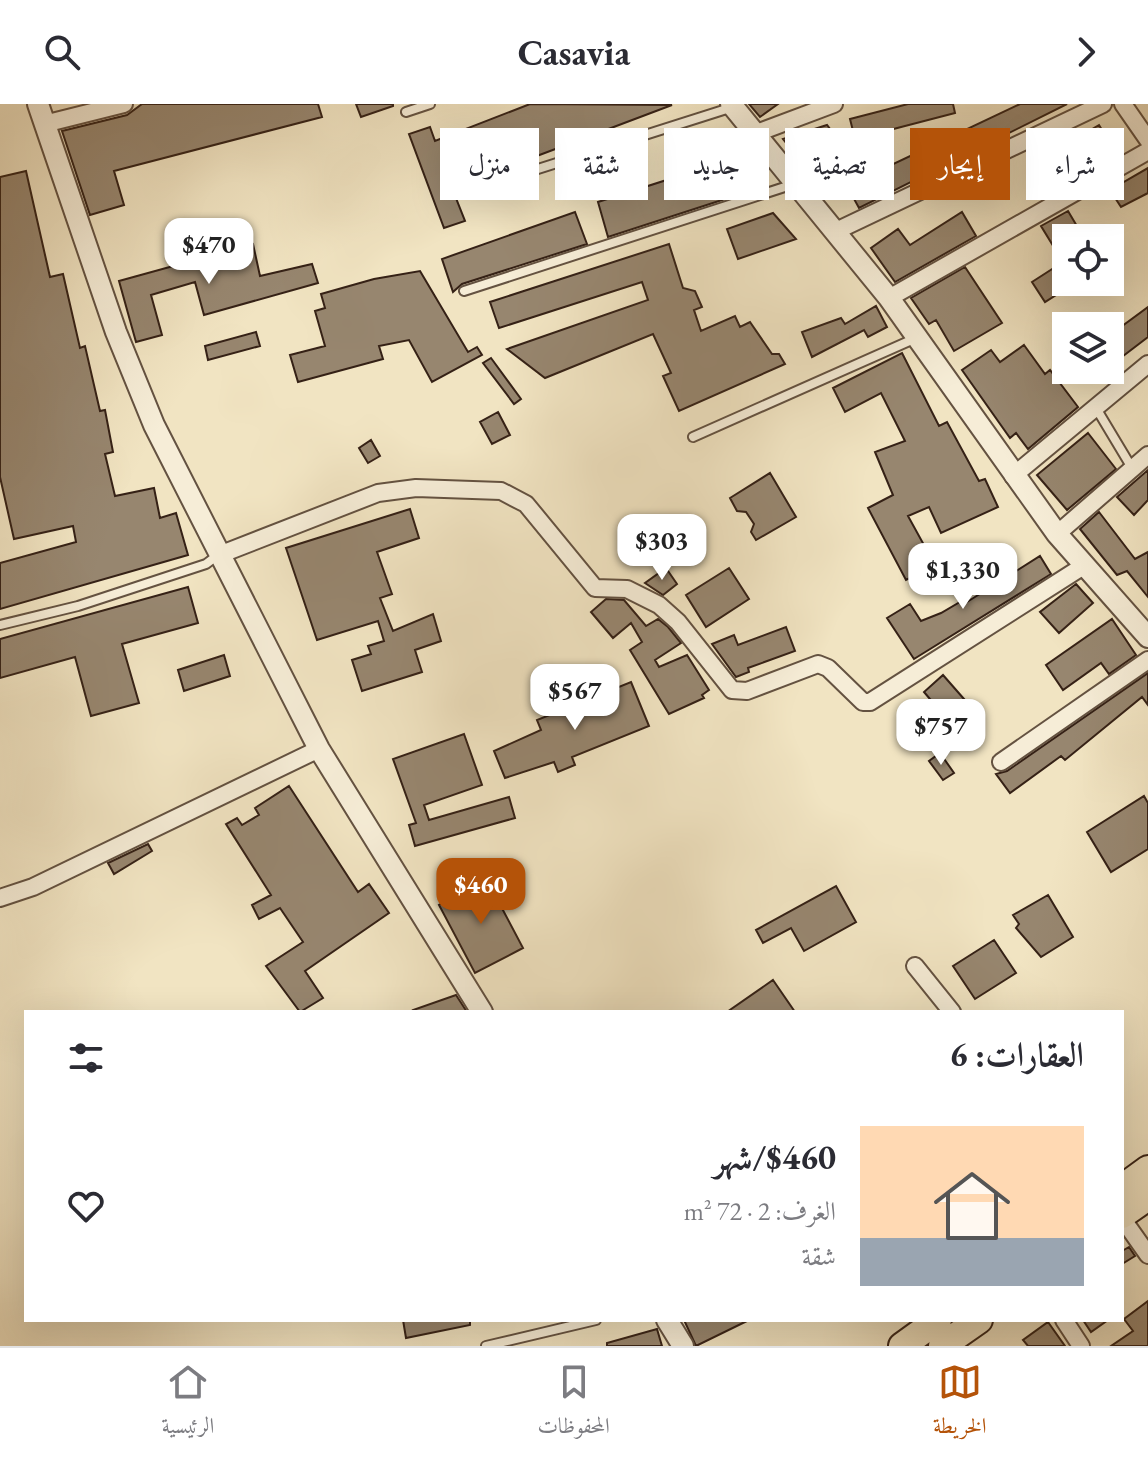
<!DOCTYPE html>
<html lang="ar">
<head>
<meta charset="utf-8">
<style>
  :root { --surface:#fff; --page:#f2f2f3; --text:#2b2b33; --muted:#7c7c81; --line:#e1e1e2; --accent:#b45309 }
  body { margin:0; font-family:"EB Garamond",Amiri,serif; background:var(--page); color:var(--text); direction:rtl; height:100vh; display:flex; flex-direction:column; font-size:30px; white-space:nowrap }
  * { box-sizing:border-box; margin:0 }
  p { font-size:26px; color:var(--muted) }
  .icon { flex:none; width:44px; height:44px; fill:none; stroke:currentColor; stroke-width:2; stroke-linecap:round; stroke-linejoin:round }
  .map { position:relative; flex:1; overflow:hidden; direction:ltr }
  .panel { position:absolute; left:24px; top:906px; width:1100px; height:312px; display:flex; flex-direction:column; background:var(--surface); border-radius:0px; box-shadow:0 8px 32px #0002; direction:rtl }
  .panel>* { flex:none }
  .guide { position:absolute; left:24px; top:24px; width:1100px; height:72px; direction:rtl; display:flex; gap:16px }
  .fabs { position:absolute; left:1052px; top:120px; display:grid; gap:16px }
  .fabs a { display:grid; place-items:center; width:72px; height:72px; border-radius:0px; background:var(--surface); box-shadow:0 8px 32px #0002; font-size:40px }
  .price { position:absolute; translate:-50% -68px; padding:0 18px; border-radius:16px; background:#fff; color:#222; font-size:26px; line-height:52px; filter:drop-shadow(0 2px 4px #0008) }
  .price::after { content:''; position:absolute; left:50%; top:48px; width:24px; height:18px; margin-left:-12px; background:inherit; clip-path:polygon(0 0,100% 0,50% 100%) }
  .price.selected { background:var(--accent); color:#fff }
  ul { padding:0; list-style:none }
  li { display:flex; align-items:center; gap:24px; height:200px; padding:0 40px }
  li+li { border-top:2px solid var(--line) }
  li span { display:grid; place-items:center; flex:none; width:224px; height:160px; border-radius:0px; color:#555 }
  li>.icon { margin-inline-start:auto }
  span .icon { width:96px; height:96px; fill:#fffc; stroke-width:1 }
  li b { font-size:34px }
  h2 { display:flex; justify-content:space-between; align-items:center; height:96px; padding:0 40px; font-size:34px }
  .chip { padding:0 28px; border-radius:0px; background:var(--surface); box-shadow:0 8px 32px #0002; font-size:28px; line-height:72px }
  .chip.selected { background:var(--accent); color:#fff }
  header { display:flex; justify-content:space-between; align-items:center; height:104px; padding:0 40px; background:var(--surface); font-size:36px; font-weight:700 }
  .menu { display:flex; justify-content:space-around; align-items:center; height:112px; border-top:2px solid var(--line); background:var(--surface); font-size:22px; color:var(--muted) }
  .menu a { display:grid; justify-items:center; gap:4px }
  .menu .selected { color:var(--accent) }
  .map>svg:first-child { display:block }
  .building { fill:#97866f; stroke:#352116; stroke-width:2 }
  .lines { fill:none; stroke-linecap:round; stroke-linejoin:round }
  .service-casing { stroke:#645241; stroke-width:12 }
  .minor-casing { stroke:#645241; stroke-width:20 }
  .tertiary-casing { stroke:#645241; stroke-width:24 }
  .trunk-casing { stroke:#352116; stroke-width:30 }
  .service { stroke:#f6edd7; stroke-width:8 }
  .minor { stroke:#f6edd7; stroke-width:16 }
  .tertiary { stroke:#f6edd7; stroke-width:20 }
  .trunk { stroke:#f1e4c2; stroke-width:26 }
</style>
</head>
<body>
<header><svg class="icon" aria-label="forward" viewBox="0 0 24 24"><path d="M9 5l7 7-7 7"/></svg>Casavia<svg class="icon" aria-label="search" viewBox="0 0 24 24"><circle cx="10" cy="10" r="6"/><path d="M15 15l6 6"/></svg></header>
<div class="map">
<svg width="1148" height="1242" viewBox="0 0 1148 1242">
  <rect width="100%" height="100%" fill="#f1e4c2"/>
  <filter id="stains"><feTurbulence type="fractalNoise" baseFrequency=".0025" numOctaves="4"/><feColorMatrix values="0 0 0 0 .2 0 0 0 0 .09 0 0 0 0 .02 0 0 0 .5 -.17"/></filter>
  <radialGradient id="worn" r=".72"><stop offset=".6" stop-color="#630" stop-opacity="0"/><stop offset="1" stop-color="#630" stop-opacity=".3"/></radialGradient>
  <path class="building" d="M142,0h176l4,13 -208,54 10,34 -34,10 -28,-84 65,-16z
    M356,0h37v2l-32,11z
    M530,0l142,1 -220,83 13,33 -21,7 -35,-94 21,-7 5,14z
    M749,0h29l-18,13z
    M908,0h45l2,9 -100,26 -5,-20z
    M1020,0h47l-208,104 -18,-33 -20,12 -38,-48 44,-14 39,52z
    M1099,21l14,23 -19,10 3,5 -11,6 -3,-5 -16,9 -15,-26 9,-5 8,13 24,-14 -6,-9z
    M729,56l27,29 -148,48 -10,-35z
    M1148,64v25l-27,14 -11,-17z
    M26,67l24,106 13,-3 17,74 5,-2 15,65 5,-1 8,42 -8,2 10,42 39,-8 6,30 16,-5 12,42 -188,54v-46l76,-21 -3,-16 -59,13 -14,-62v-300z
    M1068,107l16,27h-18v44l4,4 -25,16 -13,-20 31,-20 -22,-36z
    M575,108l12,32 -125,40 -9,8 -11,-33z
    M962,108l14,24 -81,46 -24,-34 27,-19 12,16z
    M773,109l23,26 -58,20 -11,-30z
    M253,140l7,32 52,-12 6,19 -114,32 -9,-33 -44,13 11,40 -26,7 -17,-61z
    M669,140l14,44 12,3 7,16 -8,3 7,21 34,-15 5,11 10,-5 22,32h7l6,10 -106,47 -16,-35 8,-3 -18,-39 -108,44 -38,-29 141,-49 -6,-18 -143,46 -9,-26z
    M965,163l37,56 -48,28 -18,-31 -7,4 -18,-26z
    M420,167l48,81 9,-5 5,8 -50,27 -23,-42 -30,6 4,13 -85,23 -8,-27 35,-9 -10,-35 10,-3 -4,-14 53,-15z
    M876,202l11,21 -19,10 -4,-7 -52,27 -10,-25 39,-14 4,6z
    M1148,203v30l-38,29v-31z
    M256,228l4,14 -52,14 -3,-14z
    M1024,241l21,29 5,-4 28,37 -50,42 -12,-16 -6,5 -48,-68 29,-20 9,12z
    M902,249l37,73 8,-4 32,59 6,-2 13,28 -57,26 -12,-26 -21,9 27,49 -29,15 -38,-72 25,-13 -18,-43 30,-11 -24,-48 -36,19 -12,-24z
    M491,254l30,41 -7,5 -31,-41z
    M498,308l12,23 -18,9 -12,-22z
    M1088,329l28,36 -49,41 -30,-35z
    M371,336l9,16 -12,7 -9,-15z
    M1148,366v30l-14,15 -17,-18z
    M770,369l26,44 -40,23 -5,-8 3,-8 -8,-12 -9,-1 -7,-13z
    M410,405l9,29 -42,14 15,42 -12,4 13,33 40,-17 8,27 -26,9 7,22 -60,19 -10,-31 19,-6 -3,-8 16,-5 -6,-20 -61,19 -31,-92z
    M1099,408l36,47 13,-7v45l-21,-26 -10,4 -37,-46z
    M1040,452l11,18 -137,85 -27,-41 23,-14 11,17 20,-8 24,-14 2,3z
    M666,464l11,16 -14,11 -18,-12z
    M729,464l20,31 -43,28 -20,-32z
    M1076,480l17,19 -34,30 -19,-21z
    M188,483l10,36 -76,21 17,59 -48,13 -16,-59 -75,21v-39z
    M606,495l18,1 22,26 12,-7 10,8 13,16 -26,17 4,7 28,-12 22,35 -7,5 2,3 -35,16 -39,-64 12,-8 -11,-19 -18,15 -22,-26z
    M1112,515l24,36 -27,19 -8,-11 -38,27 -17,-25z
    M786,523l9,24 -47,17 1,4 -13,5 -24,-33 22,-9 4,10z
    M224,551l6,21 -46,15 -6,-21z
    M1148,569v32l-6,-8 -77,63 -4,-4 -51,37 -14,-19 11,-3z
    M943,571l35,40 -20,17 -34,-40z
    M631,578l18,44 -77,31 3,8 -17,7 -4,-10 -49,16 -11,-27 47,-21 -4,-10z
    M464,630l18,51 -58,20 5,15 80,-23 6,21 -100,28 -6,-21 7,-2 -23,-64z
    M940,649l14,20 -11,7 -14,-19z
    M289,682l69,106 11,-8 20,29 -84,58 18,27 -23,14 -34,-46 37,-24 -23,-34 -21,11 -7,-14 19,-10 -45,-71 11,-6 5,7 17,-10 -4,-7z
    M1144,692l4,7v46l-37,23 -24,-40z
    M148,740l4,7 -38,23 -6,-11z
    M487,776l36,68 -48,25 -36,-68z
    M836,782l20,36 -52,29 -13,-23 -28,15 -7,-13z
    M1048,791l25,42 -32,20 -25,-29 3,-4 -6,-9z
    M994,836l22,33 -41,26 -22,-33z
    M773,876l22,32h-68z
    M456,891l11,17h-53l-1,-2z
    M1129,1143l6,9 -13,8v-13z
    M1148,1197v45h-37l22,-15 -9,-12z
    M403,1216h67v5l-64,13z
    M684,1216h65l-53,26z
    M1083,1216h25l-17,12z
    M1048,1218l17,24h-37l-5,-6z
    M657,1225l5,17h-55v-3z"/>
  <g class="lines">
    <g class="service-casing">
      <path id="service" d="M406,8l24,-8
        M472,86l261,-83
        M464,187l330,-107
        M1096,304l36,60
        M693,333l223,-99
        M0,521l78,-19 128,-42 12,-9
        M486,1242l110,-26"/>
    </g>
    <g class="minor-casing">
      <path id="minor" d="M1123,0l25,36
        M44,20l80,-20
        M754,30l80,-30
        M834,128l269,-128
        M889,194l259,-147
        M1013,372l135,-112
        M1057,430l91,-79
        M219,451l159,-62 38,-5 85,3 25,13 69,84 32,1 32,16 19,17 54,68 15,1 71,-27 10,4 35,34h7l215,-137
        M1001,658l147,-102
        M0,794l33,-11 286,-138
        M915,862l37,46
        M1122,1114l26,37
        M1064,1216l17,26"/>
    </g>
    <g class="tertiary-casing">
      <path id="tertiary" d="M38,0l78,228 38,93 165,324 163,263
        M731,0l158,194 168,236 91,103
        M667,1216l16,26"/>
    </g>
    <g class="trunk-casing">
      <path id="trunk" d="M1122,1084l26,-19
        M1122,1111l26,-18
        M902,1242l36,-26
        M942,1242l37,-26"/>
    </g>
    <use href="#service" class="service"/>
    <use href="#minor" class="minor"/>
    <use href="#tertiary" class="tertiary"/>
    <use href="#trunk" class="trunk"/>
  </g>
  <rect width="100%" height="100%" filter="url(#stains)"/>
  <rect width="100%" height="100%" fill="url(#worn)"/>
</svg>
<div class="fabs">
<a><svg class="icon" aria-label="locate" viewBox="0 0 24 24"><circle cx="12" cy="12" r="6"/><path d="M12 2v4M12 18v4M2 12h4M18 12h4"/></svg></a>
<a><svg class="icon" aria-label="layers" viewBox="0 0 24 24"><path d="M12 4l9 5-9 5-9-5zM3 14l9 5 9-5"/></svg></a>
</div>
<b class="price" style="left:209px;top:182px">$470</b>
<b class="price" style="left:662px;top:478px">$303</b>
<b class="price" style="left:963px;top:507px">$1,330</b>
<b class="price" style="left:575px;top:628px">$567</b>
<b class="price" style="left:941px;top:663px">$757</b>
<b class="price selected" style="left:481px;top:822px">$460</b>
<div class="guide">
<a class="chip">شراء</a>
<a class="chip selected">إيجار</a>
<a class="chip">تصفية</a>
<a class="chip">جديد</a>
<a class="chip">شقة</a>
<a class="chip">منزل</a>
</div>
<section class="panel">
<h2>العقارات: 6<svg class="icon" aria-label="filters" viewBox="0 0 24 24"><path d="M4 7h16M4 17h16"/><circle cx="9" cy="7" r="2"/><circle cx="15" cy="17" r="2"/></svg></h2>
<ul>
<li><span style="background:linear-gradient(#ffd9b3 70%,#9aa5b1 0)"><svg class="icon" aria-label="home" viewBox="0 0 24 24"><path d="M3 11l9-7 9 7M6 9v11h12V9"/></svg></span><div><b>$460/شهر</b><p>الغرف: 2 · 72 m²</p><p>شقة</p></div><svg class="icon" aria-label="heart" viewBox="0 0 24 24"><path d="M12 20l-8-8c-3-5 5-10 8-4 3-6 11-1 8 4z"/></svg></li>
</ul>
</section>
</div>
<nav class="menu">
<a class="selected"><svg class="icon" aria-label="map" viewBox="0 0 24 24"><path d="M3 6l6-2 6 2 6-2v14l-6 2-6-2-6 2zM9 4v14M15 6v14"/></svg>الخريطة</a>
<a><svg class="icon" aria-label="saved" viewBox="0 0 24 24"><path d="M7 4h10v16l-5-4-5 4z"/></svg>المحفوظات</a>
<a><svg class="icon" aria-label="home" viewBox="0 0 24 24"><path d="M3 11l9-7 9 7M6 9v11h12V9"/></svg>الرئيسية</a>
</nav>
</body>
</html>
